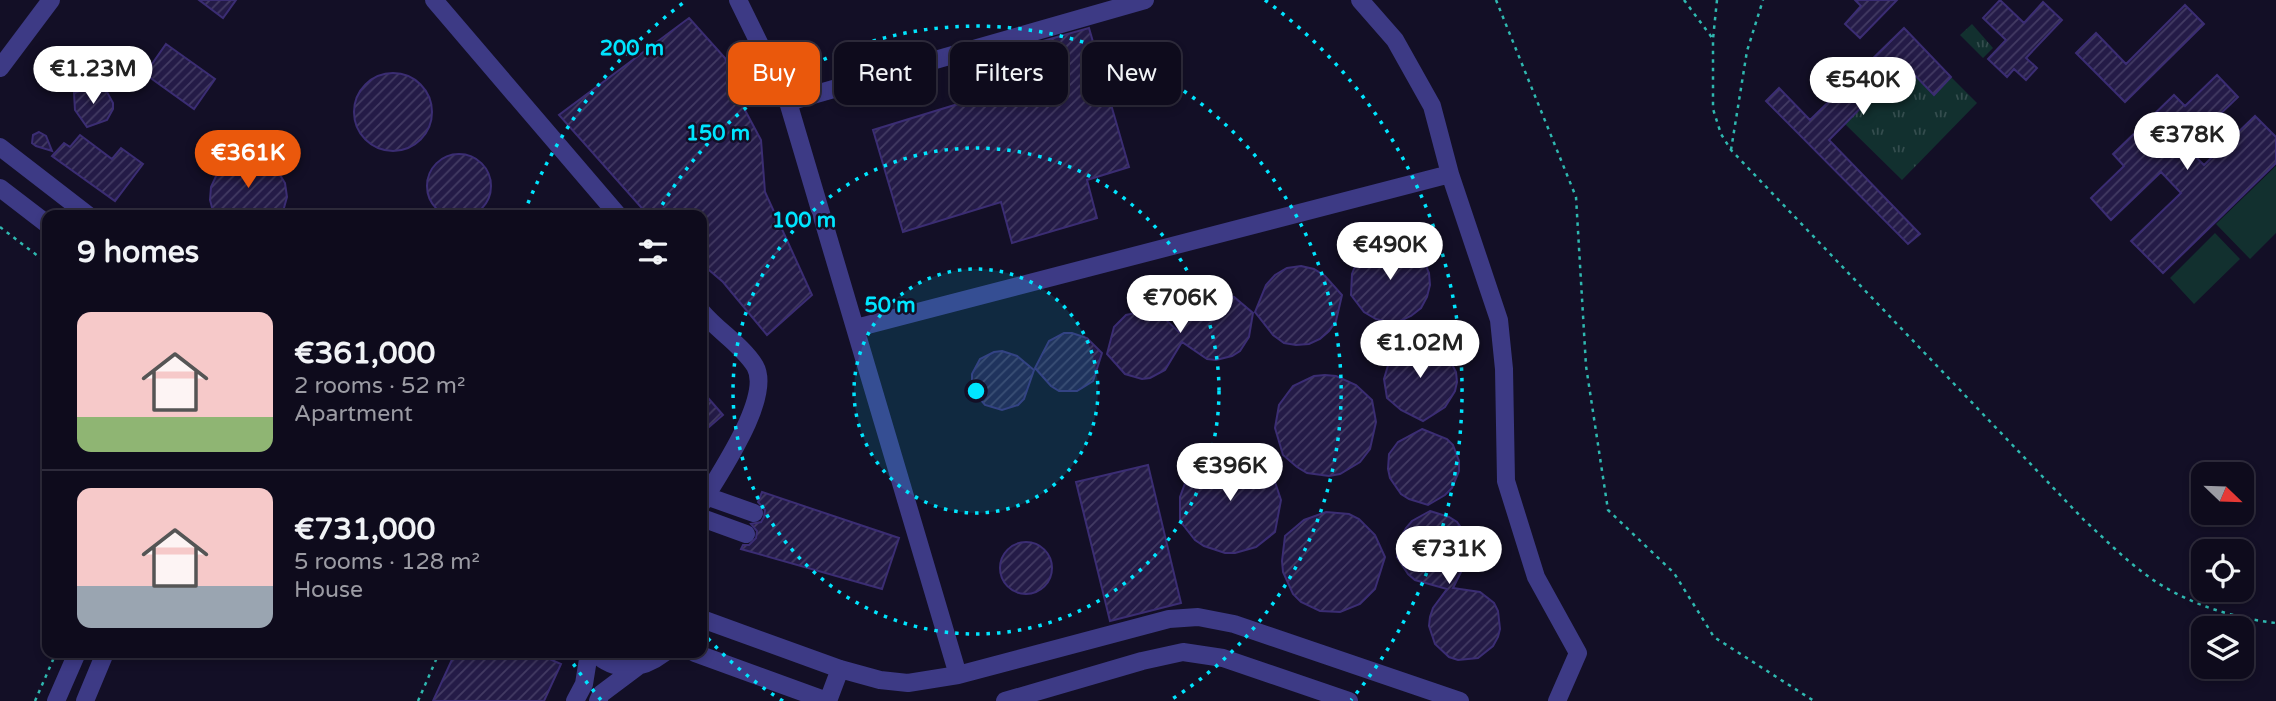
<!DOCTYPE html>
<html lang="en">
<head>
<meta charset="utf-8">
<style>
  :root { --surface:#0e0b1c; --page:#171425; --text:#f1f3f6; --muted:#9b9ba3; --line:#2e2b3b; --accent:#ea580c }
  body { margin:0; font-family:"Varela Round",sans-serif; background:var(--page); color:var(--text); height:100vh; display:flex; flex-direction:column; font-size:26px; white-space:nowrap }
  * { box-sizing:border-box; margin:0 }
  p { font-size:23px; color:var(--muted) }
  .icon { flex:none; width:38px; height:38px; fill:none; stroke:currentColor; stroke-width:2; stroke-linecap:round; stroke-linejoin:round }
  .map { position:relative; flex:1; overflow:hidden }
  .details { position:absolute; left:42px; top:210px; width:665px; height:448px; display:flex; flex-direction:column; background:var(--surface); border-radius:14px; box-shadow:0 4px 10px #0003,0 0 0 2px var(--line) }
  .details>* { flex:none }
  .top-card { position:absolute; left:728px; top:42px; width:665px; height:63px; display:flex; gap:14px }
  .needle { width:46px; rotate:113deg }
  .fabs { position:absolute; left:2191px; top:462px; display:grid; gap:14px }
  .fabs a { display:grid; place-items:center; width:63px; height:63px; border-radius:14px; background:var(--surface); box-shadow:0 4px 10px #0003,0 0 0 2px var(--line); font-size:35px }
  .price { position:absolute; translate:-50% -60px; padding:0 16px; border-radius:24px; background:#fff; color:#222; font-size:23px; line-height:46px; filter:drop-shadow(0 2px 4px #0008) }
  .price::after { content:''; position:absolute; left:50%; top:42px; width:21px; height:16px; margin-left:-10px; background:inherit; clip-path:polygon(0 0,100% 0,50% 100%) }
  .price.active { background:var(--accent); color:#fff }
  ul { padding:0; list-style:none }
  li { display:flex; align-items:center; gap:21px; height:175px; padding:0 35px }
  li+li { border-top:2px solid var(--line) }
  li span { display:grid; place-items:center; flex:none; width:196px; height:140px; border-radius:14px; color:#555 }
  li>.icon { margin-inline-start:auto }
  span .icon { width:84px; height:84px; fill:#fffc; stroke-width:1 }
  li b { font-size:30px }
  h2 { display:flex; justify-content:space-between; align-items:center; height:84px; padding:0 35px; font-size:30px }
  .tag { padding:0 24px; border-radius:14px; background:var(--surface); box-shadow:0 4px 10px #0003,0 0 0 2px var(--line); font-size:24px; line-height:63px }
  .tag.active { background:var(--accent); color:#fff }
  .map>svg:first-child { display:block }
  .grass { fill:url(#grass-tufts) }
  .park { fill:#12302f }
  .building { fill:url(#building-hatch); stroke:#3b2d73; stroke-width:2 }
  .lines { fill:none; stroke-linecap:round; stroke-linejoin:round }
  .path { stroke:#2fb8b0; stroke-width:2.5; stroke-dasharray:3.5 5; stroke-linecap:butt }
  .minor { stroke:#3d3a85; stroke-width:18 }
  .ring { fill:none; stroke:#00e5ff; stroke-width:3.5; stroke-dasharray:3.5 7 }
  .centre { fill:#00e5ff; stroke:#130f26; stroke-width:3.5 }
  .ring-label { font-size:21px; text-anchor:middle; font-weight:bold; fill:#00e5ff; stroke:#130f26; stroke-width:5; stroke-linejoin:round; paint-order:stroke }
</style>
</head>
<body>
<div class="map">
<svg width="2276" height="701" viewBox="0 0 2276 701">
  <defs>
    <pattern id="grass-tufts" width="24" height="20" patternUnits="userSpaceOnUse" patternTransform="scale(1.75)"><rect width="24" height="20" fill="#12302f"/><path d="M3 7l-1-3M5 7V3M7 7l1-3M15 17l-1-3M17 17v-4M19 17l1-3" fill="none" stroke="#344d4e"/></pattern>
    <pattern id="building-hatch" width="6" height="6" patternUnits="userSpaceOnUse" patternTransform="scale(1.75)"><rect width="6" height="6" fill="#241b47"/><path d="M-1 1l2-2M0 6l6-6M5 7l2-2" fill="none" stroke="#433b63"/></pattern>
  </defs>
  <rect width="100%" height="100%" fill="#130f26"/>
  <path class="grass" d="M1972,24l21,24 -10,10 -23,-23z
    M1904,64l30,30 17,-17 26,26 -75,77 -57,-56z"/>
  <path class="park" d="M2276,166v67l-26,26 -34,-35z
    M2215,233l25,26 -46,45 -24,-26z"/>
  <path class="building" d="M199,0h37l-13,18z
    M1855,0h42l-37,38 -15,-14 16,-18z
    M2000,0l24,23 19,-21 19,18 -36,38 11,10 -11,12 -12,-11 -7,8 -19,-18 18,-19 -23,-22z
    M2185,5l19,19 -79,78 -49,-49 20,-20 30,31z
    M689,18l36,40 13,39 23,43 4,52 47,103 -45,40 -44,-53 -21,-18v-49h-54l-89,-100z
    M1089,28l40,139 -42,13 10,38 -85,25 -11,-41 -98,30 -30,-102 98,-30 -10,-36z
    M1904,28l47,49 -17,18 -30,-31 -75,76 91,94 -12,10 -142,-143 13,-13 31,32z
    M166,44l49,35 -21,30 -49,-35z
    M55,67h8l5,6 2,14 -11,4 -11,-5 -1,-12z
    M354 112a39 39 0 1 1 78 0a39 39 0 1 1-78 0Z
    M2217,75l21,22 -52,50 18,18 51,-49 21,21v26l-113,110 -32,-32 50,-48 -20,-21 -50,48 -20,-22 33,-32 -11,-12 61,-59 11,11z
    M91,87h6l10,5 6,11v6l-6,11 -20,7 -12,-17 -1,-17z
    M39,132l7,4 6,15 -16,-5 -4,-3 1,-8z
    M80,135l32,24 9,-11 22,16 -28,37 -63,-45 12,-13 6,4z
    M427 186a32 32 0 1 1 64 0a32 32 0 1 1-64 0Z
    M248,158l20,5 10,9 7,11 2,14 -5,18h-68l-4,-15 1,-13 6,-13 18,-13z
    M1392,243l13,3 11,6 8,9 5,12 1,12 -3,12 -6,11 -10,8 -11,5 -12,1 -12,-3 -12,-7 -13,-17 1,-21 5,-13 9,-10 12,-6z
    M1301,266l13,3 11,7 17,19 -6,26 -7,10 -9,8 -11,5 -13,1 -12,-2 -11,-8 -18,-23 11,-27 9,-10 12,-7z
    M1215,292l19,5 19,16 -4,24 -9,14 -8,5 -16,4 -9,-1 -25,-17 -17,28 -15,8 -8,1 -17,-5 -18,-20 7,-27 12,-12 18,-4 9,1 9,4 17,16 12,-28 15,-10z
    M1064,333h8l15,5 15,15 -9,28 -16,10h-18l-8,-5 -16,-18 14,-27z
    M1420,343l19,5 8,7 9,17 1,10 -2,9 -10,16 -22,14 -22,-11 -14,-12 -3,-19 5,-17 5,-7 7,-6z
    M1002,351l15,5 17,14 -10,29 -6,6 -16,5 -17,-5 -11,-13 -2,-9v-9l8,-15 14,-7z
    M1325,375l11,1 20,9 16,15 4,22 -6,27 -10,13 -20,12 -11,2 -22,-3 -10,-6 -14,-12 -8,-27 4,-23 14,-19 21,-10z
    M702,391l21,24 -21,18z
    M1422,429l25,10 6,6 6,16v10l-7,17 -7,7 -17,10 -19,-6 -8,-5 -11,-16 -2,-9 1,-15 9,-12z
    M1227,452l22,4 10,5 13,12 9,27 -6,32 -19,15 -21,6h-10l-21,-7 -9,-6 -15,-19v-24l8,-22 17,-16z
    M1148,465l33,138 -71,18 -34,-139z
    M762,492l137,46 -17,51 -141,-40 2,-4h6l7,-7 1,-7 -6,-7 10,-2 3,-5 1,-7 -7,-8z
    M1430,511l19,6 8,5 10,14 3,18 -17,34 27,4 14,11 4,8 2,18 -2,8 -5,9 -15,12 -20,2 -9,-3 -14,-13 -6,-18 1,-9 3,-9 14,-19 -32,-9 -7,-6 -11,-17 4,-20 5,-9 6,-7z
    M1326,512l23,2 10,5 16,16 10,22 -10,32 -15,15 -20,8 -20,-1 -19,-9 -8,-8 -10,-22 -1,-11 3,-25 19,-16z
    M1000 568a26 26 0 1 1 52 0a26 26 0 1 1-52 0Z
    M455,653h81l25,11 -17,37h-111z"/>
  <g class="lines">
    <path class="path" d="M1496,0l80,197 10,169 22,144 66,63 40,64 100,64
      M1684,0l29,39
      M1717,0l-4,39v70l8,25 10,16 353,370c20,18 39,38 61,54 37,28 86,44 131,49
      M1731,150l16,-99 16,-51
      M0,227l47,36
      M35,701l21,-48
      M418,701l21,-48"/>
    <path class="minor" d="M434,0l184,215
      M738,0l50,102 170,573
      M1360,0l35,40 37,66 18,68 49,146 5,49 2,112 30,96 42,76 -21,48
      M0,68l51,-68
      M788,102l357,-102
      M0,147l88,68
      M0,188l47,36
      M702,312c16,19 40,33 53,54 18,31 -37,109 -53,137
      M856,328l594,-154
      M706,496l48,17
      M702,518l44,16
      M702,619l138,50 40,11 28,3 50,-8 211,-56 29,-2 36,7 226,77
      M595,653c21,21 48,16 69,0
      M695,653l132,48
      M56,701l21,-48
      M85,701l20,-48
      M575,701l9,-17 5,-31
      M598,701l3,-7 36,-27
      M828,701l12,-32
      M1005,701l137,-40 41,-9 40,6 126,43"/>
  </g>
  <circle cx="976" cy="391" r="122" fill="#00e5ff" fill-opacity=".12"/>
  <g class="ring">
    <circle cx="976" cy="391" r="122"/>
    <circle cx="976" cy="391" r="243"/>
    <path d="M783 701A365 365 0 0 1 703 633M657 214A365 365 0 1 1 1169 701"/>
    <path d="M601 700A486 486 0 0 1 568 656M524 213A486 486 0 0 1 687 0M1265 0A486 486 0 0 1 1351 700"/>
  </g>
  <circle cx="976" cy="391" r="10" class="centre"/>
  <g class="ring-label">
    <text x="632" y="55">200 m</text>
    <text x="718" y="140">150 m</text>
    <text x="804" y="227">100 m</text>
    <text x="890" y="312">50 m</text>
  </g>
</svg>
<div class="fabs">
<a><svg class="needle" viewBox="-14 -14 28 28"><path d="M0-13l5 13h-10z" fill="#e53935"/><path d="M0 13l5-13h-10z" fill="#9b9ba3"/></svg></a>
<a><svg class="icon" aria-label="locate" viewBox="0 0 24 24"><circle cx="12" cy="12" r="6"/><path d="M12 2v4M12 18v4M2 12h4M18 12h4"/></svg></a>
<a><svg class="icon" aria-label="layers" viewBox="0 0 24 24"><path d="M12 4l9 5-9 5-9-5zM3 14l9 5 9-5"/></svg></a>
</div>
<b class="price" style="left:93px;top:106px">€1.23M</b>
<b class="price" style="left:1863px;top:117px">€540K</b>
<b class="price" style="left:2187px;top:172px">€378K</b>
<b class="price active" style="left:248px;top:190px">€361K</b>
<b class="price" style="left:1390px;top:282px">€490K</b>
<b class="price" style="left:1180px;top:335px">€706K</b>
<b class="price" style="left:1420px;top:380px">€1.02M</b>
<b class="price" style="left:1230px;top:503px">€396K</b>
<b class="price" style="left:1449px;top:586px">€731K</b>
<div class="top-card">
<a class="tag active">Buy</a>
<a class="tag">Rent</a>
<a class="tag">Filters</a>
<a class="tag">New</a>
</div>
<section class="details">
<h2>9 homes<svg class="icon" aria-label="filters" viewBox="0 0 24 24"><path d="M4 7h16M4 17h16"/><circle cx="9" cy="7" r="2"/><circle cx="15" cy="17" r="2"/></svg></h2>
<ul>
<li><span style="background:linear-gradient(#f6c9c9 75%,#8fb573 0)"><svg class="icon" aria-label="home" viewBox="0 0 24 24"><path d="M3 11l9-7 9 7M6 9v11h12V9"/></svg></span><div><b>€361,000</b><p>2 rooms · 52 m²</p><p>Apartment</p></div></li>
<li><span style="background:linear-gradient(#f6c9c9 70%,#9aa5b1 0)"><svg class="icon" aria-label="home" viewBox="0 0 24 24"><path d="M3 11l9-7 9 7M6 9v11h12V9"/></svg></span><div><b>€731,000</b><p>5 rooms · 128 m²</p><p>House</p></div></li>
</ul>
</section>
</div>
</body>
</html>
